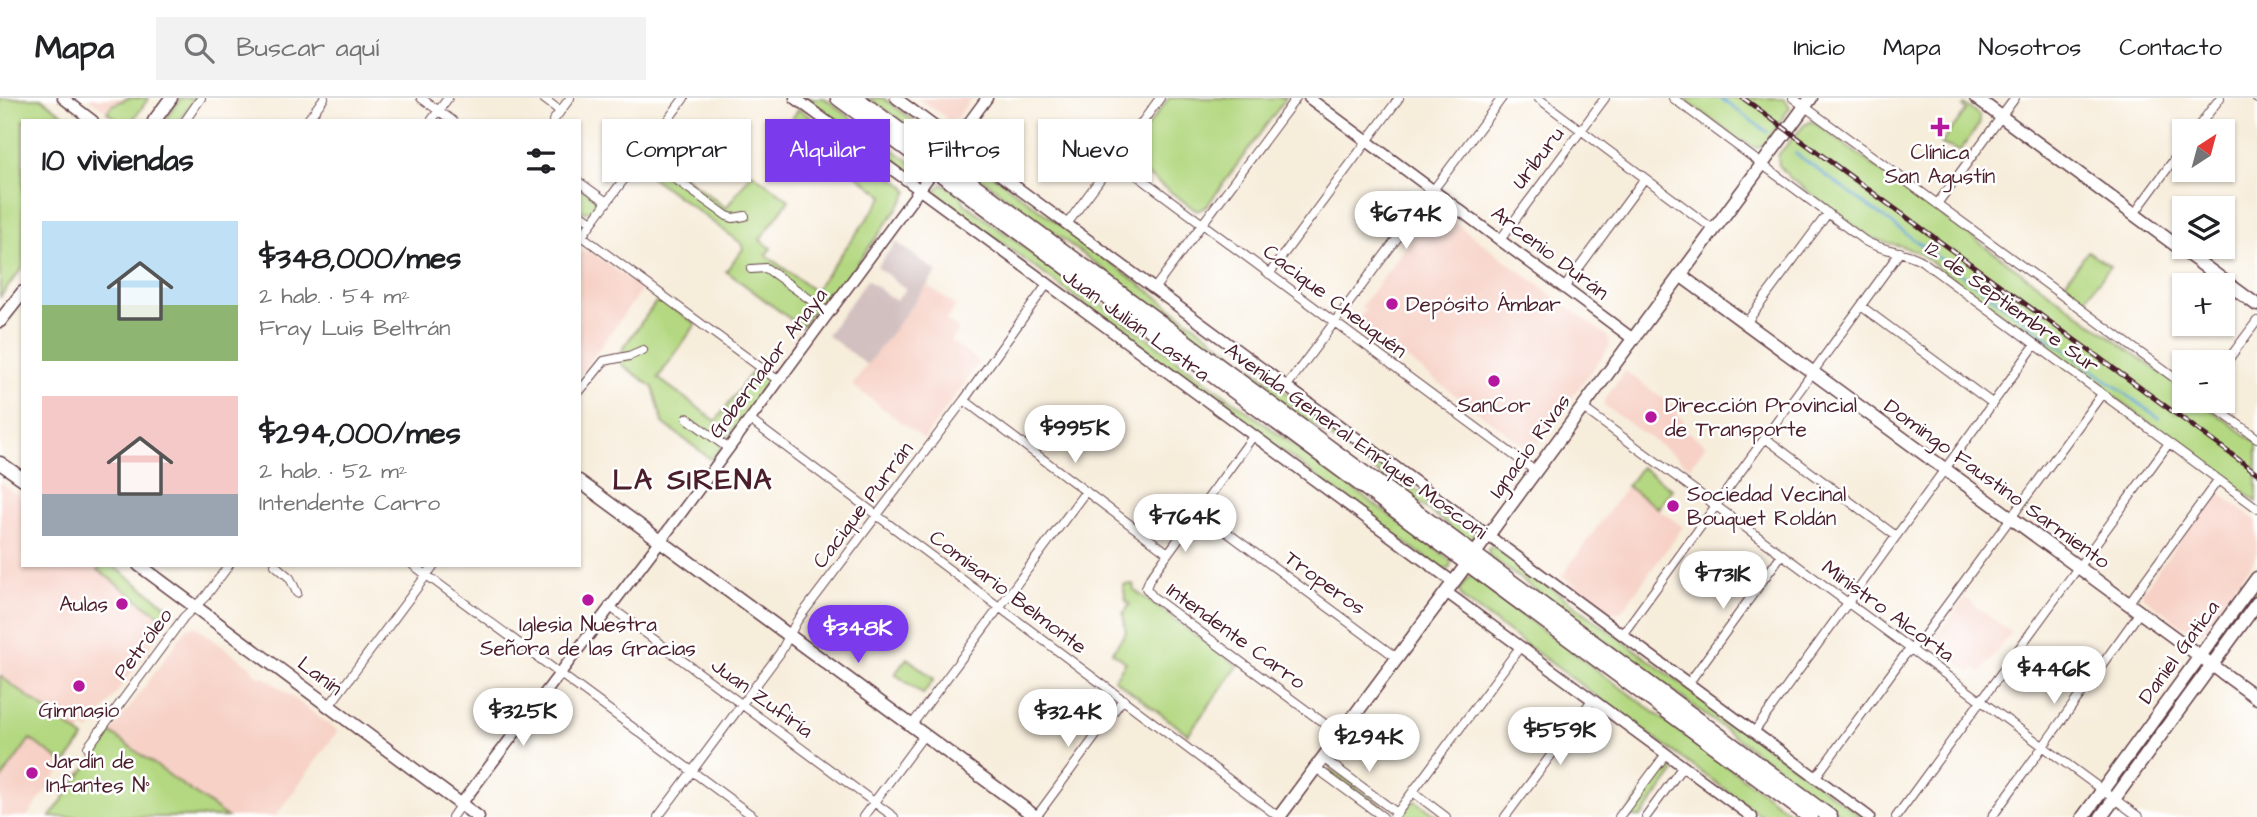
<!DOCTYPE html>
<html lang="es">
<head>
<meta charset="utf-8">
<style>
  :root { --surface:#fff; --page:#f2f2f2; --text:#202124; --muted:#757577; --line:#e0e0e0; --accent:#7c3aed }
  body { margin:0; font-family:"Architects Daughter",sans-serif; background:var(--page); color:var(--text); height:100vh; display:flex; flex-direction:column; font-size:26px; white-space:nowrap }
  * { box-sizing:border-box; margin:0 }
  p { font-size:23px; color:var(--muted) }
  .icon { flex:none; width:38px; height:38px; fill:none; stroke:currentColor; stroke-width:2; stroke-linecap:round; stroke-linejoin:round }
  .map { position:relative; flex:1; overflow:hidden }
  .drawer { position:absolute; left:21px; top:21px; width:560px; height:448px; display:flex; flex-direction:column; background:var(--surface); border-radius:0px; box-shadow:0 2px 5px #0004 }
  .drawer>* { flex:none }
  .top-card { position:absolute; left:602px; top:21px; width:665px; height:63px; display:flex; gap:14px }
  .needle { width:46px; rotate:36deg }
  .controls { position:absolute; left:2172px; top:21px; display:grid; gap:14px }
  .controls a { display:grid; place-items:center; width:63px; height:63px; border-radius:0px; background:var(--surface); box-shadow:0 2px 5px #0004; font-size:35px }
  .price { position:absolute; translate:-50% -60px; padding:0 16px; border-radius:24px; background:#fff; color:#222; font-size:23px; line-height:46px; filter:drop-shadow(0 2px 4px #0008) }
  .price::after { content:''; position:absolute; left:50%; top:42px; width:21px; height:16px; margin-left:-10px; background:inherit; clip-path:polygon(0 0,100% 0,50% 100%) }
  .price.current { background:var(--accent); color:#fff }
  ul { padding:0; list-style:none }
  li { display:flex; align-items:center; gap:21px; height:175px; padding:0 21px }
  li span { display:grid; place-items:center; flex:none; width:196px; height:140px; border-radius:0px; color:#555 }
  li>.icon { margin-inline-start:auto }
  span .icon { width:84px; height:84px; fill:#fffc; stroke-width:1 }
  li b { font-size:30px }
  h2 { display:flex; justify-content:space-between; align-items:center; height:84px; padding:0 21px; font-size:30px }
  .chip { padding:0 24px; border-radius:0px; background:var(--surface); box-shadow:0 2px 5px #0004; font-size:24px; line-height:63px }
  .chip.current { background:var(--accent); color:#fff }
  header { display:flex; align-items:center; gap:42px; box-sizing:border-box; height:98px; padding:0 35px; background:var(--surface); border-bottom:2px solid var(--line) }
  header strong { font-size:33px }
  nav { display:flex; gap:38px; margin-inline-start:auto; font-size:24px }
  .search { width:490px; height:63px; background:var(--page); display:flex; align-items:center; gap:18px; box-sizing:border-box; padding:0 24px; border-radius:0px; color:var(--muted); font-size:26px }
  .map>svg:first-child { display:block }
  .built { fill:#f7d1c6 }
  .industrial { fill:#d2bfbf }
  .green { fill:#b4d881; stroke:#7f7c56; stroke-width:2 }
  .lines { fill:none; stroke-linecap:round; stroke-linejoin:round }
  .stream { stroke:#5ea2d2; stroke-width:2.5 }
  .minor-casing { stroke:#643e45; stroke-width:10 }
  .tertiary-casing { stroke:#643e45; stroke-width:13 }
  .secondary-casing { stroke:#643e45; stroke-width:15 }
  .primary-casing { stroke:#643e45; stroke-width:15 }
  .trunk-casing { stroke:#643e45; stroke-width:17 }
  .minor { stroke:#fff; stroke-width:8 }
  .tertiary { stroke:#fff; stroke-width:10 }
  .secondary { stroke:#fff; stroke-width:12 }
  .primary { stroke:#fff; stroke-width:12 }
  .trunk { stroke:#fff; stroke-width:14 }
  .rail-casing { stroke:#4a1f2b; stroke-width:5 }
  .rail { stroke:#fff; stroke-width:2.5; stroke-dasharray:8; stroke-linecap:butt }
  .poi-dot { fill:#b5179e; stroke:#fff; stroke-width:2.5 }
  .labels { text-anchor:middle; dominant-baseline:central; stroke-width:5; stroke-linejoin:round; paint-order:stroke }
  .poi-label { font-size:21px; fill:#4a1f2b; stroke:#fff }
  .street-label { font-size:21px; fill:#4a1f2b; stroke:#fff }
  .district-label { font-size:28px; font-weight:bold; letter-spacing:2px; fill:#4a1f2b; stroke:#fff }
</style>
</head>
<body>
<header>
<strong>Mapa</strong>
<div class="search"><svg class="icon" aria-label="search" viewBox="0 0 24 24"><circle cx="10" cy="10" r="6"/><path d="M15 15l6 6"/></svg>Buscar aquí</div>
<nav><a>Inicio</a><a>Mapa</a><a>Nosotros</a><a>Contacto</a></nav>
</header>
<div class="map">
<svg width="2257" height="719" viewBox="0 0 2257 719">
  <rect width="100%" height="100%" fill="#fff"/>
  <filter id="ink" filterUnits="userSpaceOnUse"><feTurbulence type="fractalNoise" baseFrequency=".0143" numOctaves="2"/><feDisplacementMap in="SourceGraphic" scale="14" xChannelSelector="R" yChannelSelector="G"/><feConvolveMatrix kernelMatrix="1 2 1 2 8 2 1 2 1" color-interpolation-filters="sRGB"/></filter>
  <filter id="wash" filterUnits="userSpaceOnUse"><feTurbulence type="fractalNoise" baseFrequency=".00686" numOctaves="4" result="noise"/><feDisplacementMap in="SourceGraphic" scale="28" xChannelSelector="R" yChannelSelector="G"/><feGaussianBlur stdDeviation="1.57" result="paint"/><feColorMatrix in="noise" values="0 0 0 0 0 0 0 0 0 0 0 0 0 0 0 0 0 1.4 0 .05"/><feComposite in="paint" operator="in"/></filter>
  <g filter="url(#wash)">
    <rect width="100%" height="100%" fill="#f7eddb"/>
    <path class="built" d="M89,0h60l-17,23h-13z
      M918,0h54l-16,21 -7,1z
      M1441,114l166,124 3,10 -76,102 -6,1 -171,-127 8,-12 -4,-3 69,-93z
      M582,153h8l52,38 -63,87v-120z
      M927,187l29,21 -10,14 13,10 -8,11 29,21 -56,77 -72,-54z
      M1625,273l54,39 -2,5 7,5 -4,6 26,19 -16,22 -86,-62v-5z
      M0,384l23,17v66h69l71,53 -2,3 5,4 -77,106 -5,-4 -6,7 -78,-58z
      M1627,388l56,41 -62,85 -8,1 -51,-37z
      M2219,395l38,28v35l-56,77 -7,1 -51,-37 -1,-5 72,-98z
      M1965,500l46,35 -30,40 -6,-5 -4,5 -36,-26 -1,-7z
      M195,528l57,42v3l10,7 3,-1 73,54 -63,86h-48l-116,-84 76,-105z
      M30,641l35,25 -38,53h-27v-36z"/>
    <path class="industrial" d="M896,144l41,30 -70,93 -40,-30 40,-55 29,21 10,-12 -29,-22z"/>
    <path class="green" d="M0,0h41l31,23h-49v146l-23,30z
      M128,0h21l-17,23h-13l-12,-9 5,-7z
      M181,0h15l-17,23h-15z
      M804,0h20l93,69 2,7 -5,3 -5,-2z
      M869,0h14l53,39 1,7 -6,2 -16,-11 -1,-4z
      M1169,0h117l-80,109 -9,4 -62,-45 -7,-8 3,-9z
      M1682,0h102l6,9 -24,36 -9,5 -18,-8z
      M1965,7l14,10 1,8 -20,28 -19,-7 25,-34 -3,-3z
      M799,11l104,76 5,6 -3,7 -76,104 -6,-5 -22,30 -75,-56 17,-22 -2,-6 -95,-70 12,-16 68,51 26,-35 37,27 -29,40 11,8 -5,7 48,36 70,-95 -96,-72z
      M1812,23l372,269v11h15l58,42v59l-337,-248c-16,-10 -36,-10 -53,-18l-78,-59 -10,-12 -1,-10 26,-30z
      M961,57h5l506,376 2,6 -2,3 -4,2 -18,-12 -2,-5 -488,-362 -2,-4z
      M943,86l19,11 2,8 485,356 2,3 -1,6 -5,2 -4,-1 -501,-372 -4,-8z
      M579,87l16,13 2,8 -4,5 -8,1 -6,-3z
      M2088,153l22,15 -26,35 -21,-16z
      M659,200l37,26 -38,54 58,43 39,-53 13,11 -2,7 -54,74 -49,-37 -10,-36 -32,-23 2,-16z
      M1641,369l31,22 -14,19 -31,-22z
      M1493,448l4,2 365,269h-18l-355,-261 -1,-7z
      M101,467h11l58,43 -7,10 -65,-48z
      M1473,477l17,11 1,6 305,225h-33l-300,-218 -4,-8 8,-12z
      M1133,486l1,6 104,76 -50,68 -74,-55 12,-17 -14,-10 14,-20 -3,-18 7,-10 -4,-3 -3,-16z
      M2257,488v10l-40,55h-3l-1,-3z
      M907,560l27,21 -11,15 -28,-20z
      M2197,571l3,2 -84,114 -2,-3z
      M0,578l84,62 -19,26 -35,-25 -30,42z
      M111,635l116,84h-177z
      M1667,665l7,5 -1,6 -32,43h-17l39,-52z
      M1330,670l55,40v3l-3,1 -53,-39z
      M1416,703l23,16h-38l10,-14z"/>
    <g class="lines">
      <path class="stream" d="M1720,0l47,34
        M1795,55l364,265"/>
    </g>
  </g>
  <g filter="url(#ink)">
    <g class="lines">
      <g class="minor-casing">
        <path id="minor" d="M421,0l32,23
          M543,0l17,13
          M1538,0l175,131
          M1673,0l192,143c18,11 40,9 57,20l335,247
          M1793,0l391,287
          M2256,0l1,1
          M185,23l16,-23
          M307,23l17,-23
          M431,23l17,-23
          M553,23l17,-23
          M2195,33l25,-33
          M642,57l85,61 6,2 12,-2
          M1115,61l420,312
          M579,84l28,20
          M1937,106l78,-106
          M579,115l13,9
          M2134,116l50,-68
          M1067,126l93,-126
          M582,138l197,145
          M579,142l105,-142
          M1500,142l105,-142
          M751,171l15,-1 63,45
          M1269,176l130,-176
          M1564,190l81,-110
          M1154,191l142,-191
          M1861,208l131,97
          M1746,225l82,-110
          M2222,270l35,-47
          M1286,289l216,-289
          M579,294l25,-31 25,-5 14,-6
          M964,302l204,153
          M2206,303l51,37
          M1583,310l556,409
          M687,320l42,31
          M750,322l529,397
          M1254,337l-104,143 -4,10 7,9 187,138
          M1765,340l131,98
          M1198,413l199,147
          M275,467l15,13 7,15
          M413,467l341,252
          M2128,506l90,-124
          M609,508l285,211
          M1622,537l278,-383
          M1688,586l94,-130
          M329,608l105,-141
          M911,628l175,-235
          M1754,634l281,-387
          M88,649l96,-130 22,-21 23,-31
          M1323,660l74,55
          M1316,670l67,49
          M1815,680l89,-122 20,-20 178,-242
          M1413,694l33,25
          M452,719l9,-13
          M658,719l122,-164 17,-32 167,-221 84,-117
          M863,719l61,-82
          M1036,719l87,-118
          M1394,719l126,-170
          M1505,719l87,-117
          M1619,719l47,-63
          M1646,719l37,-51
          M1896,719l273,-374
          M1992,719l148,-205"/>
      </g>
      <g class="tertiary-casing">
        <path id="tertiary" d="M63,0l30,23
          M795,0l658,484
          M896,0l973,719
          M1309,0l324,241
          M1446,494l306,225
          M461,706l209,-276 317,-430"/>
      </g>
      <g class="secondary-casing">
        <path id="secondary" d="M1976,0l281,207
          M154,23l17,-23
          M1680,177l577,423
          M0,223l23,-29
          M0,365l23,16
          M579,383l457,336
          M139,467l339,252
          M1279,719l188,-253
          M2083,719l174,-239
          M2101,719l156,-214"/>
      </g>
      <g class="primary-casing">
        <path id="primary" d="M1470,462l341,-462"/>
      </g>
      <g class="trunk-casing">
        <path id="trunk" d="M838,0l972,719
          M856,0l974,719"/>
      </g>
      <use href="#minor" class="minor"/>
      <use href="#tertiary" class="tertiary"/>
      <use href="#secondary" class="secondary"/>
      <use href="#primary" class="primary"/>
      <use href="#trunk" class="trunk"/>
      <g class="rail-casing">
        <path id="rail" d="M1743,0l514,375"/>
      </g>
      <use href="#rail" class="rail"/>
    </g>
  </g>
  <g class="poi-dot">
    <path d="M1936.5 18.5h7v7h7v7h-7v7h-7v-7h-7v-7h7z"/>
    <circle cx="1392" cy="206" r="7"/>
    <circle cx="1494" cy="283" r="7"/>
    <circle cx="1651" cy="319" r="7"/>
    <circle cx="1673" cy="408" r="7"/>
    <circle cx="588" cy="502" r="7"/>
    <circle cx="122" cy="506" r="7"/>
    <circle cx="79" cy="588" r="7"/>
    <circle cx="32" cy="675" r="7"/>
  </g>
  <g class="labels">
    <g class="poi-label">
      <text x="1940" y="54">Clínica<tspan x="1940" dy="24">San Agustín</tspan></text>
      <text x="1406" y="206" text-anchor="start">Depósito Ámbar</text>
      <text x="1494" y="307">SanCor</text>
      <text x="1665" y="307" text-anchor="start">Dirección Provincial<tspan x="1665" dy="24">de Transporte</tspan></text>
      <text x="1687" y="396" text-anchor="start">Sociedad Vecinal<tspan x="1687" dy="24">Bouquet Roldán</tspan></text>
      <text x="108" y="506" text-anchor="end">Aulas</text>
      <text x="588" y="526">Iglesia Nuestra<tspan x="588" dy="24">Señora de las Gracias</tspan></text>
      <text x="79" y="612">Gimnasio</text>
      <text x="46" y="663" text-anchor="start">Jardín de<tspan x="46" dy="24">Infantes N°</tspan></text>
    </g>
    <g class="street-label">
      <text transform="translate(1538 60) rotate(-53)">Uriburu</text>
      <text transform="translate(1550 155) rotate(37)">Arcenio Durán</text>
      <text transform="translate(1335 203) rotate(37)">Cacique Cheuquén</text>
      <text transform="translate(2012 209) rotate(36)">12 de Septiembre Sur</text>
      <text transform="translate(1136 227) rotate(36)">Juan Julián Lastra</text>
      <text transform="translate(768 265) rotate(-53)">Gobernador Anaya</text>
      <text transform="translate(1356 343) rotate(36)">Avenida General Enrique Mosconi</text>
      <text transform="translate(1530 348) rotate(-54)">Ignacio Rivas</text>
      <text transform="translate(1997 386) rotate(36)">Domingo Faustino Sarmiento</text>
      <text transform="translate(863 407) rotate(-53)">Cacique Purrán</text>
      <text transform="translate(1325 485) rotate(36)">Troperos</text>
      <text transform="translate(1008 494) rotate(37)">Comisario Belmonte</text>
      <text transform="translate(1888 513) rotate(36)">Ministro Alcorta</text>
      <text transform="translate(1236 538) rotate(36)">Intendente Carro</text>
      <text transform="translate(143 546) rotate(-53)">Petróleo</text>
      <text transform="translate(2179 554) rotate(-54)">Daniel Gatica</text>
      <text transform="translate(320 578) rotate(37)">Lanín</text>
      <text transform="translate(762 600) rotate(36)">Juan Zufiría</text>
    </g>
    <g class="district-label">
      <text x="693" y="382">LA SIRENA</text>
    </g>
  </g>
</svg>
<div class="controls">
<a><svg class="needle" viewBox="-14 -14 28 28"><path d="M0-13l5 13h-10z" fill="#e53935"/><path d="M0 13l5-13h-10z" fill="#757577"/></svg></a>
<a><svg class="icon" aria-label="layers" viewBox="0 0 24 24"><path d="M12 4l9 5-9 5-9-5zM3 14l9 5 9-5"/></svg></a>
<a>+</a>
<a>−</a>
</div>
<b class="price" style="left:1406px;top:153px">$674K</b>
<b class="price" style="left:1075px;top:367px">$995K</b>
<b class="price" style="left:1185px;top:456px">$764K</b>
<b class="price" style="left:1723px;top:513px">$731K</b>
<b class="price current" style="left:858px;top:567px">$348K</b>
<b class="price" style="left:2054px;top:608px">$446K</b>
<b class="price" style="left:523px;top:650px">$325K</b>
<b class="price" style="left:1068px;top:651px">$324K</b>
<b class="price" style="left:1560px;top:669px">$559K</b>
<b class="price" style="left:1369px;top:676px">$294K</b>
<div class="top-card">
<a class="chip">Comprar</a>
<a class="chip current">Alquilar</a>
<a class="chip">Filtros</a>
<a class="chip">Nuevo</a>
</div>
<section class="drawer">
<h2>10 viviendas<svg class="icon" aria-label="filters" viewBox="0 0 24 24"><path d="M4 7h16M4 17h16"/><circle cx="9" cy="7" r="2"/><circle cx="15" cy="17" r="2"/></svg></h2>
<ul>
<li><span style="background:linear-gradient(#bfe0f5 60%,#8fb573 0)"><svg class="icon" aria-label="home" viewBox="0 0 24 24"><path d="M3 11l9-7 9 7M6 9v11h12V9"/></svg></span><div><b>$348,000/mes</b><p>2 hab. · 54 m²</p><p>Fray Luis Beltrán</p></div></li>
<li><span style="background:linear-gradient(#f6c9c9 70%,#9aa5b1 0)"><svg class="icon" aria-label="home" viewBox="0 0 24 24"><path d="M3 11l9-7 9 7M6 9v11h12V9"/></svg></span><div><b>$294,000/mes</b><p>2 hab. · 52 m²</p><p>Intendente Carro</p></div></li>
</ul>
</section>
</div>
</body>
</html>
